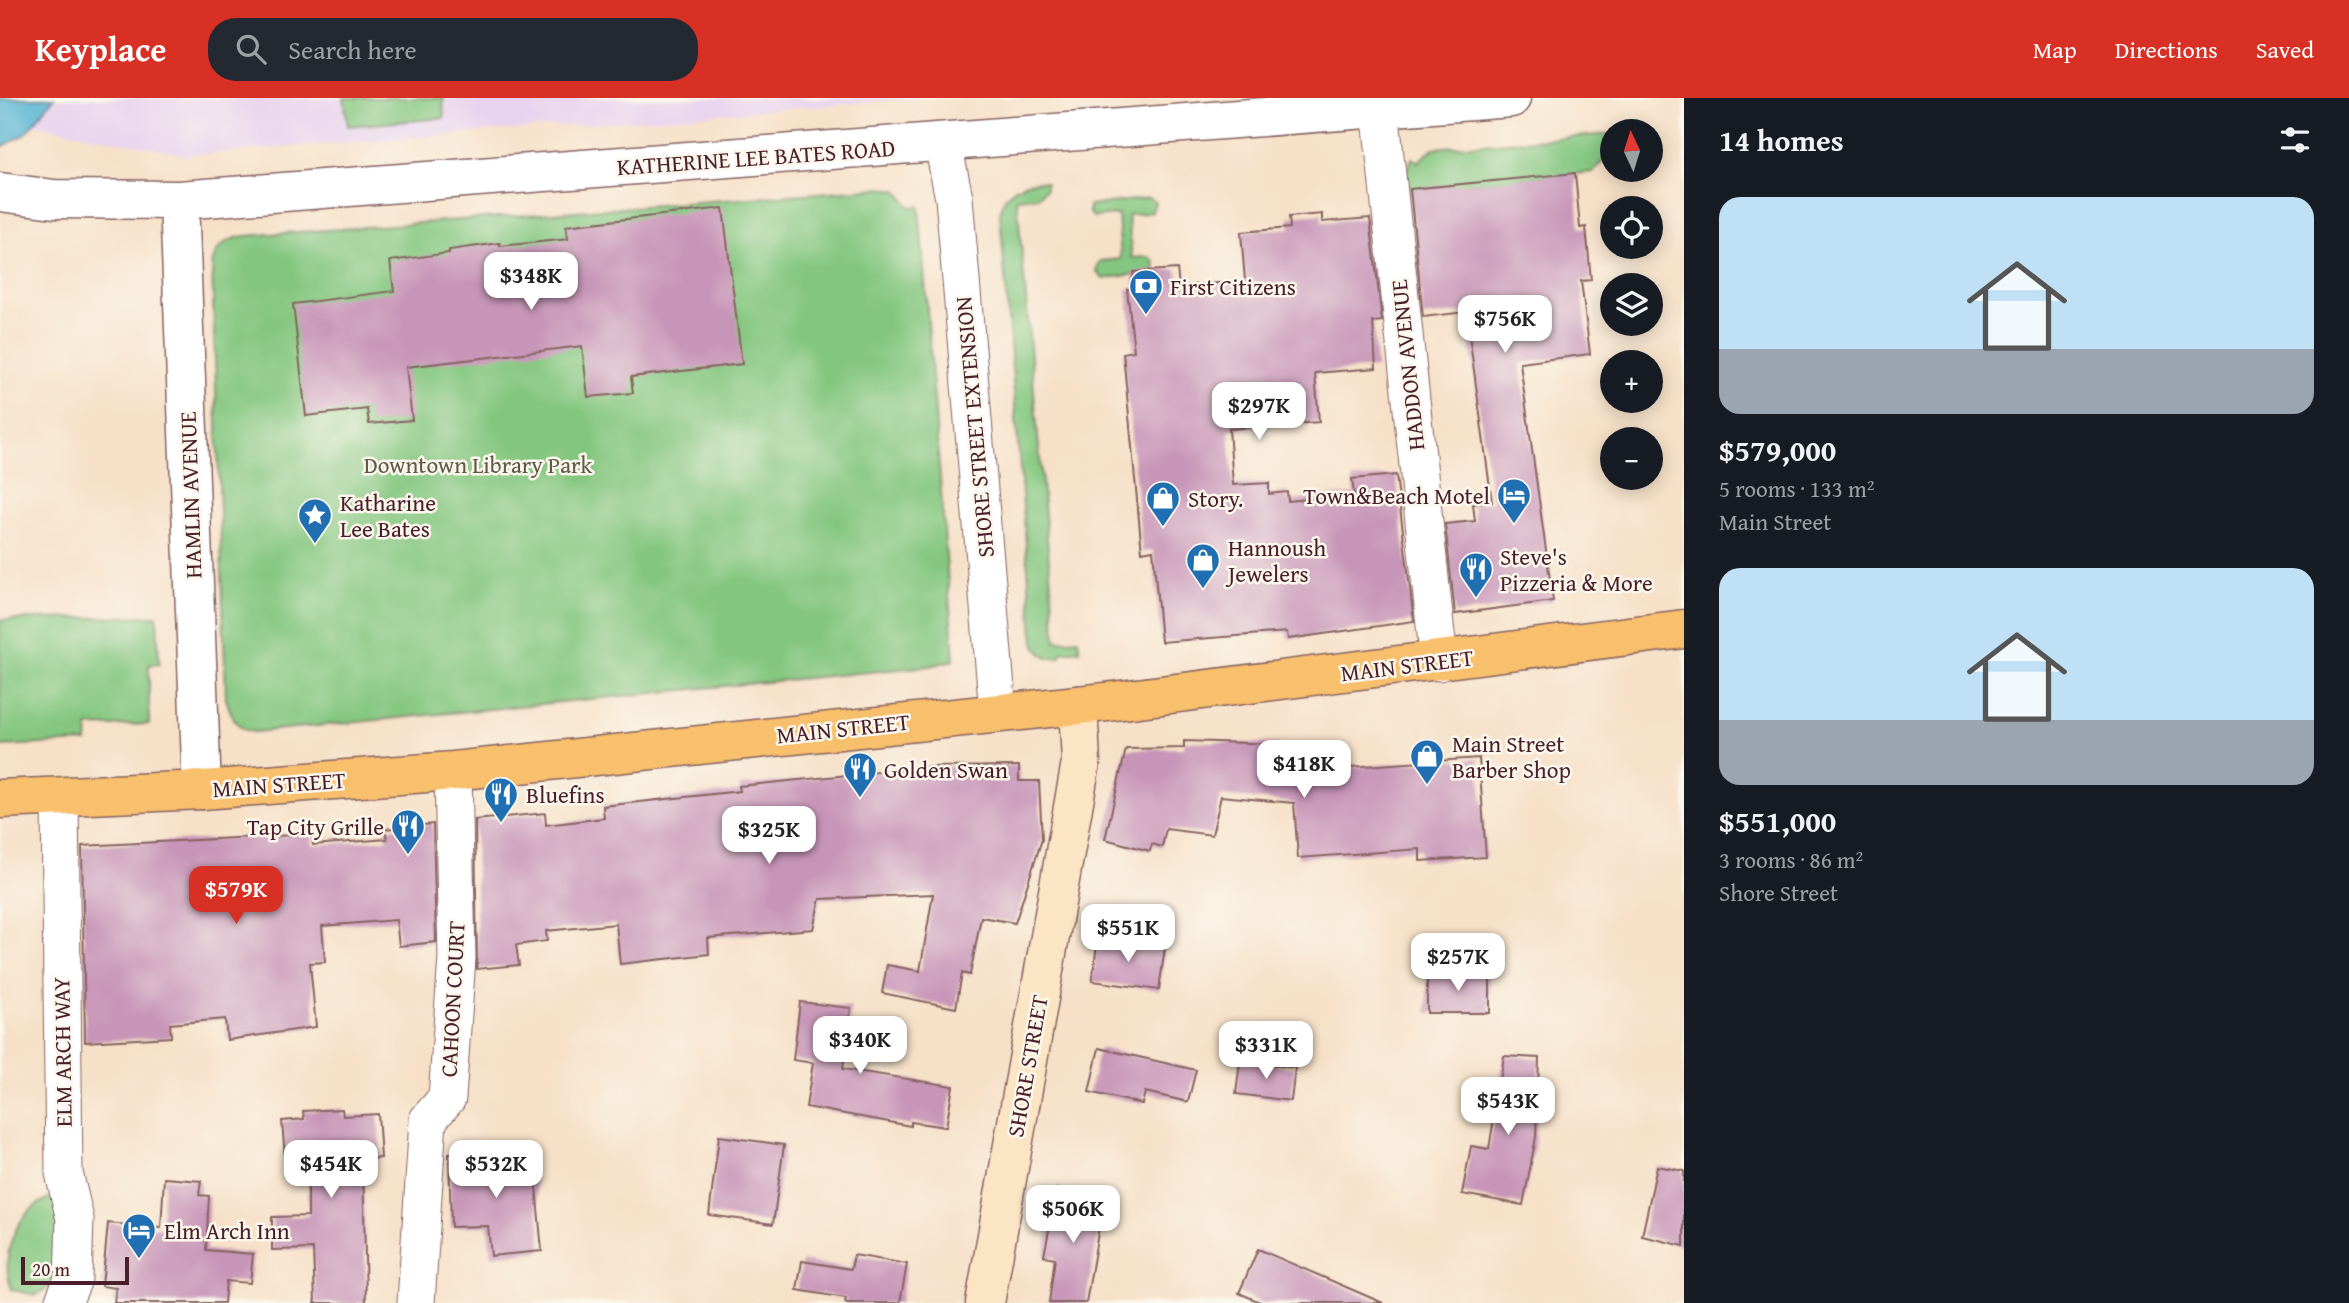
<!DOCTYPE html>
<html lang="en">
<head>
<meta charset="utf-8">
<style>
  :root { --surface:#171b24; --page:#242831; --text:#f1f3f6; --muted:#9ea1a6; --accent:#d93025 }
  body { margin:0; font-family:"Gentium Book Plus",serif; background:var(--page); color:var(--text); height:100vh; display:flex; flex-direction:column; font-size:26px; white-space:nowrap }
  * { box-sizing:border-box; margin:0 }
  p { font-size:23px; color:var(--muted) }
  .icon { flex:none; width:38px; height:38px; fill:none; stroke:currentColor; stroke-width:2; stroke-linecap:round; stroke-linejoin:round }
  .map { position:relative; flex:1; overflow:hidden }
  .details { display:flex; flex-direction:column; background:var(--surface); width:665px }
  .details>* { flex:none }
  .needle { width:46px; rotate:356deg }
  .tools { position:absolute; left:1600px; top:21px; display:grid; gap:14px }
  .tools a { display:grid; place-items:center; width:63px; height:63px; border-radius:50%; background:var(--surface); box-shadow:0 4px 18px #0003; font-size:35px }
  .scale { position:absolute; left:21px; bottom:18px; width:108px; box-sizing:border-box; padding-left:7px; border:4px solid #4a1f2b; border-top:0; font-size:19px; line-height:24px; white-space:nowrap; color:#4a1f2b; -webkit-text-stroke:5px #fbf7ec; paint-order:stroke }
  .price { position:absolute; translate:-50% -60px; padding:0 16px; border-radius:14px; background:#fff; color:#222; font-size:23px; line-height:46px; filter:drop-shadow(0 2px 4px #0008) }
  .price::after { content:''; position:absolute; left:50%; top:42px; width:21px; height:16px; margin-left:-10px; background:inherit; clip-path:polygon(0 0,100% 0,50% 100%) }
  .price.on { background:var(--accent); color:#fff }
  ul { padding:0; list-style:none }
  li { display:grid; align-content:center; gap:14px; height:371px; padding:0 35px }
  li span { display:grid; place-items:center; height:217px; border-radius:21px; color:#555 }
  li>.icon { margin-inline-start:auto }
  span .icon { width:126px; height:126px; fill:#fffc; stroke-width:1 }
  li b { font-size:30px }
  h2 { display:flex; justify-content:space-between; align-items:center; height:84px; padding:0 35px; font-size:30px }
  header { display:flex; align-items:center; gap:42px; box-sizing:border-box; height:98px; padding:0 35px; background:var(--accent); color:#fff }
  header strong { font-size:33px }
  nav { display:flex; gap:38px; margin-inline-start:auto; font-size:24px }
  .search { width:490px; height:63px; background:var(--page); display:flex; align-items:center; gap:18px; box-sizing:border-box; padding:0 24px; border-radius:28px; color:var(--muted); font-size:26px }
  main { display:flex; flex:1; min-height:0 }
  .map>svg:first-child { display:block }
  .built { fill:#e7d2ef }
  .green { fill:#83c67f; stroke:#667255; stroke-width:2 }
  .water { fill:#54b3d3; stroke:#4f697f; stroke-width:2 }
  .building { fill:#c795b8 }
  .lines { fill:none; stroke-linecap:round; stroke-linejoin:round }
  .minor-casing { stroke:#866362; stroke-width:39 }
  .tertiary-casing { stroke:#866362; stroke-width:41 }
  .secondary-casing { stroke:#866362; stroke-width:41 }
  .primary-casing { stroke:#866362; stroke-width:41 }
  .minor { stroke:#fff; stroke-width:37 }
  .tertiary { stroke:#fff; stroke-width:38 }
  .secondary { stroke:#fce5c4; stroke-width:38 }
  .primary { stroke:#f8bf6c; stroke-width:38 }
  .labels { text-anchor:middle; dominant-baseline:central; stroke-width:5; stroke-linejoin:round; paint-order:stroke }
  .street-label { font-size:23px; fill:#4a1f2b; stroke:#fbf7ec }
  .poi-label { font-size:23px; fill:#4a1f2b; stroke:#fbf7ec; text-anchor:start }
  .park-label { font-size:23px; fill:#5e5948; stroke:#fbf7ec }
</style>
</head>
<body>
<header>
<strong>Keyplace</strong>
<div class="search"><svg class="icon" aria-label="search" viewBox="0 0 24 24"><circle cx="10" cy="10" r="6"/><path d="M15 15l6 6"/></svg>Search here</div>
<nav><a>Map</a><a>Directions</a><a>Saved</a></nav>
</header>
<main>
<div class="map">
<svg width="1684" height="1205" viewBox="0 0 1684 1205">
  <rect width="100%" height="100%" fill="#fbf7ec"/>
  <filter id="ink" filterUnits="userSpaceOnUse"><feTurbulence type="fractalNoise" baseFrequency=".0143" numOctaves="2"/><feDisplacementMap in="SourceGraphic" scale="14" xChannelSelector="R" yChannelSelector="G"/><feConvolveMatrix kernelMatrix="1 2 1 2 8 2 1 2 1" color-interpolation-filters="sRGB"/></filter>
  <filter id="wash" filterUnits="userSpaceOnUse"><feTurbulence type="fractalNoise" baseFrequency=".00686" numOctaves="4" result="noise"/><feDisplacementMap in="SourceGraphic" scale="28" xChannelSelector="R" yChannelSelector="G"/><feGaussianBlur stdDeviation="1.57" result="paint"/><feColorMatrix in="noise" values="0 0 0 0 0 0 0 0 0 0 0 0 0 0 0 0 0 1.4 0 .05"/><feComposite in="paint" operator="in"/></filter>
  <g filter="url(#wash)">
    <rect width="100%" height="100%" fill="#f6e0c7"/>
    <path class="built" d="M54,0h871l-739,57 -153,-31z"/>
    <path class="green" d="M344,0h99l1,20 -96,8z
      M1609,36l-2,22 -14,16 -187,18 -1,-15 7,-17 6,4 15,-14z
      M1046,84v7l-8,8 -21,2 39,442 22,-2 2,11 -19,2v5l-14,1 -10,-9 -4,-15 -33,-421c3,-23 24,-34 46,-31z
      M883,90l14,2 13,17 9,-1 35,454 -24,6 -676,66c-19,-3 -22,-16 -28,-33l-14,-433c3,-19 14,-27 33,-30z
      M1149,100l6,4 -3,10 -24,3 4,43 17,-1 5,4 1,10 -52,8 -7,-9 5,-9 20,-2 -3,-44 -24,2 -5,-4v-7z
      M157,518l2,48 -10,1v59l-61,3 -1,15 -87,4v-126z
      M50,1100l8,3 -3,83 -19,11 -24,-5c-12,-35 2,-77 38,-92z"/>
    <path class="water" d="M0,0h54l-29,36 -25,14z"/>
    <g id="blocks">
      <path class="building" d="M1575,75l5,55 6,-1 5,53 -10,1 9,73 -70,9 33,238 -98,13 -10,-90 30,-3 -2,-17 19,-2 -26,-190 -43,5 -13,-128z
        M723,110l19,156 -111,13 2,16 -45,4 -6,-51 -176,21 6,53 -43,4 -2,-15 -61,7 -13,-112 101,-13 -4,-30 59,-8v-3l51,-7v3l68,-7 -2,-13z
        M1322,116v8l48,-4 12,103 -9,1 3,46 -61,5 4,49 -90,7 4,56 36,-2v11l18,-2 1,9 66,-7 -2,-15 44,-4 18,146 -126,18 -1,-7 -126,10 -8,-92 -11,2 -19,-199 11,-2 -7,-62h8l-2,-17 44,-3 2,17 66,-5 -4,-49 49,-4 -1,-11z
        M1184,643l95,3 -1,28 201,-14 7,99 -66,4v-12l-122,9 -4,-55 -73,-7 -9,39 -46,-6 -4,18 -10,-3 -2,7 -45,-12 21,-90 58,-1z
        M1019,668v15h20l3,58 -27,84 -34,-6 -11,58 -8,-2 -6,35 -74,-15 5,-28 33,6 13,-77 -113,5 -7,30 -105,9 1,16 -89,10 -4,-40 -70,7 1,10 -31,4 3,20 -42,4 -2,-149 70,-7 1,12 58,-7 -1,-12 137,-15 -1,-5 189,-19z
        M433,726l3,118 -37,4 -3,-26 -74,6 3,36 -15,1 6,64 -89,13 -2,-21 -55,5 1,13 -86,5 -3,-196 230,-12 1,11 74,-6 -2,-10z
        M1098,839l67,10 -6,43 -67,-9z
        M1427,874l63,1v40h-63z
        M800,904l51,6 -8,61 110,17 -7,41 -35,-5v4l-105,-19 7,-44 -20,-3z
        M1099,950l97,22 -8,32 -43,-10 -3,12 -53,-12z
        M1504,958l35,2 -3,79 -13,68 -61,-11 9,-48 18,3z
        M1240,963l55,7 -4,33 -55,-7z
        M342,1011l1,7 35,-2 3,44 -18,1 3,144h-51l-2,-54 -41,1v-33l36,-1v-59l-23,1 -3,-37 22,-2 -1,-8z
        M719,1038l65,9 -11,79 -64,-9z
        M520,1054l1,25 14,-1 7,75 -51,5 -3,-30 -37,1 -2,-74z
        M1657,1068l27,5v75l-42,-10z
        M164,1080l37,3 -2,14 10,1 -3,54 47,4 -3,29 -24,-2 -2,22h-110l2,-15 -14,-2 6,-63 53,5z
        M1057,1091l47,9 -18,105h-37l6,-45 -11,-2z
        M1258,1151l125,54h-121l-23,-10z
        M854,1157l53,9 -7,39h-55l1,-5 -49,-8 5,-29 49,8z"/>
    </g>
  </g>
  <g filter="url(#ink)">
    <use href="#blocks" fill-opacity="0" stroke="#866362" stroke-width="2"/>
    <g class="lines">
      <g class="minor-casing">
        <path id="minor" d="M1380,11l59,553
          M943,46l11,54 44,514
          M60,699l4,376 11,46 -2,60 -10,24
          M416,1205l12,-183 19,-22 10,-140 -4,-187"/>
      </g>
      <g class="tertiary-casing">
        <path id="tertiary" d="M0,94l54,7 125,1 1332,-102
          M179,102l23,590"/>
      </g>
      <g class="secondary-casing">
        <path id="secondary" d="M985,1205l96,-541 -3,-57"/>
      </g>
      <g class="primary-casing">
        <path id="primary" d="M0,701l202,-9 251,-19 653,-69 578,-73"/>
      </g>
      <use href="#minor" class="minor"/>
      <use href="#tertiary" class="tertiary"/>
      <use href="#secondary" class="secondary"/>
      <use href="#primary" class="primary"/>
    </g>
  </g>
  <defs>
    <g id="bank-pin" transform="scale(1.75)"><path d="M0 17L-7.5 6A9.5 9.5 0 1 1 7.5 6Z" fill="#1f6fb2" stroke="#fbf7ec"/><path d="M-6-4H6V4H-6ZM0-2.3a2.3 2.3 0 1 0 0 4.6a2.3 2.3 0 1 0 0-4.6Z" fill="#fff"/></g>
    <g id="hotel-pin" transform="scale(1.75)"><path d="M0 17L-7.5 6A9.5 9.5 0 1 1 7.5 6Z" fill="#1f6fb2" stroke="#fbf7ec"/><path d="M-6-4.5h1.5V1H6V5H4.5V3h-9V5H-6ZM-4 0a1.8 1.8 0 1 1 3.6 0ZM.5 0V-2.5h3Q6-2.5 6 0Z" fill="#fff"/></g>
    <g id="shop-pin" transform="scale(1.75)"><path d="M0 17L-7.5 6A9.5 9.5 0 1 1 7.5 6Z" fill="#1f6fb2" stroke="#fbf7ec"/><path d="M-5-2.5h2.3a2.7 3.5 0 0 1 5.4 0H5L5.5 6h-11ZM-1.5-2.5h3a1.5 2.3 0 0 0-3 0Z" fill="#fff"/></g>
    <g id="sight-pin" transform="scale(1.75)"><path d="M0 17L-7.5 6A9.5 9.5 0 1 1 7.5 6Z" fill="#1f6fb2" stroke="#fbf7ec"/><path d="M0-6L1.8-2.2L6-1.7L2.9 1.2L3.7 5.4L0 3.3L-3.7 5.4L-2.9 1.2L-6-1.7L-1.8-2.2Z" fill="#fff"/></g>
    <g id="restaurant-pin" transform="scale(1.75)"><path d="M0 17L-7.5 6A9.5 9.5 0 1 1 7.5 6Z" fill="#1f6fb2" stroke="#fbf7ec"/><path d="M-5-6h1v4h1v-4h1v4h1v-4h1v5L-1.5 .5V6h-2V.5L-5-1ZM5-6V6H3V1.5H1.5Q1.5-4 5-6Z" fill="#fff"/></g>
  </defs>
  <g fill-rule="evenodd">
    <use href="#bank-pin" x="1146" y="188"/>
    <use href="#hotel-pin" x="1514" y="397"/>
    <use href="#shop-pin" x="1163" y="400"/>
    <use href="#sight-pin" x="315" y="417"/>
    <use href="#shop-pin" x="1203" y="462"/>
    <use href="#restaurant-pin" x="1476" y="471"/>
    <use href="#shop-pin" x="1427" y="658"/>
    <use href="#restaurant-pin" x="860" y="671"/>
    <use href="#restaurant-pin" x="501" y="696"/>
    <use href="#restaurant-pin" x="408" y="728"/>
    <use href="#hotel-pin" x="139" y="1132"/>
  </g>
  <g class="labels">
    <g class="street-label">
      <text transform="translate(756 59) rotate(-4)">KATHERINE LEE BATES ROAD</text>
      <text transform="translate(1407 267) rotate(-96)">HADDON AVENUE</text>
      <text transform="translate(974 329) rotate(-95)">SHORE STREET EXTENSION</text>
      <text transform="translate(190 397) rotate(-92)">HAMLIN AVENUE</text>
      <text transform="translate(1407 567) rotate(-7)">MAIN STREET</text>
      <text transform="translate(843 630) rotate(-6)">MAIN STREET</text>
      <text transform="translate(279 686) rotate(-4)">MAIN STREET</text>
      <text transform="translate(452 901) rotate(-87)">CAHOON COURT</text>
      <text transform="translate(62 954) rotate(-91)">ELM ARCH WAY</text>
      <text transform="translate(1027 968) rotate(-80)">SHORE STREET</text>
    </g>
    <g class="poi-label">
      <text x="1170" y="188">First Citizens</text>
      <text x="1490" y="397" text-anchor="end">Town&amp;Beach Motel</text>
      <text x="1188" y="400">Story.</text>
      <text x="340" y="404">Katharine<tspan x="340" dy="26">Lee Bates</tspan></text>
      <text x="1228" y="449">Hannoush<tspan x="1228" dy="26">Jewelers</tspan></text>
      <text x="1500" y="458">Steve's<tspan x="1500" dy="26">Pizzeria &amp; More</tspan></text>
      <text x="1452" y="645">Main Street<tspan x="1452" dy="26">Barber Shop</tspan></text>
      <text x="884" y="671">Golden Swan</text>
      <text x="526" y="696">Bluefins</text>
      <text x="384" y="728" text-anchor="end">Tap City Grille</text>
      <text x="164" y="1132">Elm Arch Inn</text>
    </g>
    <g class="park-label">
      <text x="478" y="366">Downtown Library Park</text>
    </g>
  </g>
</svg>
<div class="tools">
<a><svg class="needle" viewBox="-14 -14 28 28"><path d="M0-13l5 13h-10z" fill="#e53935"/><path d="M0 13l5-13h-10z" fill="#9ea1a6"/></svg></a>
<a><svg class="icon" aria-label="locate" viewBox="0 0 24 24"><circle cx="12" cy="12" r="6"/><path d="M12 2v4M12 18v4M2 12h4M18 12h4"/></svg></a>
<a><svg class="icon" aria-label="layers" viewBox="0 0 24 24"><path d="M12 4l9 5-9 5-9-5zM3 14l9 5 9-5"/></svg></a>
<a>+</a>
<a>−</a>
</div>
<div class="scale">20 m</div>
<b class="price" style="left:531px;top:214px">$348K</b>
<b class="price" style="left:1505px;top:257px">$756K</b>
<b class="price" style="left:1259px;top:344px">$297K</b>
<b class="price" style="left:1304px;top:702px">$418K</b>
<b class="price" style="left:769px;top:768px">$325K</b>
<b class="price on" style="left:236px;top:828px">$579K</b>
<b class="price" style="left:1128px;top:866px">$551K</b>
<b class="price" style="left:1458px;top:895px">$257K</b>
<b class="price" style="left:860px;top:978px">$340K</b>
<b class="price" style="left:1266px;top:983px">$331K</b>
<b class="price" style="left:1508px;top:1039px">$543K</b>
<b class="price" style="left:331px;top:1102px">$454K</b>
<b class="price" style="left:496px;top:1102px">$532K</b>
<b class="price" style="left:1073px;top:1147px">$506K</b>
</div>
<section class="details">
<h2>14 homes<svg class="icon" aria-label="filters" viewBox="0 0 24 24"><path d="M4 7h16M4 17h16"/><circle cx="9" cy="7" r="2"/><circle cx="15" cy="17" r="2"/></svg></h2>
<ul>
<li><span style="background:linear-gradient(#bfe0f5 70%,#9aa5b1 0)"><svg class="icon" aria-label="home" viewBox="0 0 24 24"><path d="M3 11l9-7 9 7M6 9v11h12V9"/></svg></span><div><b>$579,000</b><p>5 rooms · 133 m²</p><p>Main Street</p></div></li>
<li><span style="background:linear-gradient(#bfe0f5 70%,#9aa5b1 0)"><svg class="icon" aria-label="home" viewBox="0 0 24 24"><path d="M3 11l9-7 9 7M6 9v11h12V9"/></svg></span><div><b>$551,000</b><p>3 rooms · 86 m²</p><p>Shore Street</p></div></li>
</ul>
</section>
</main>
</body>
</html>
